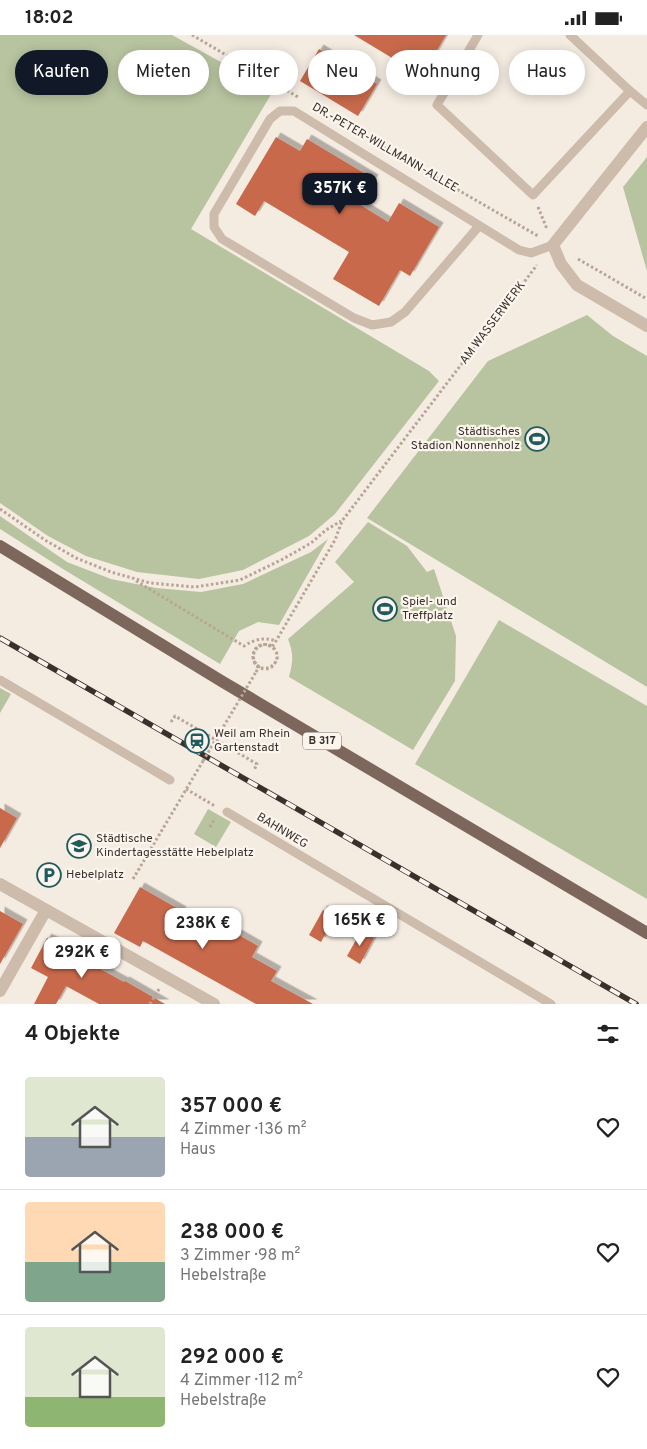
<!DOCTYPE html>
<html lang="de">
<head>
<meta charset="utf-8">
<style>
  :root { --surface:#fff; --page:#f6f6f6; --text:#222; --muted:#767676; --line:#e0e0e0; --accent:#111827 }
  body { margin:0; font-family:Overpass,sans-serif; background:var(--page); color:var(--text); height:100vh; display:flex; flex-direction:column; font-size:19px; white-space:nowrap }
  * { box-sizing:border-box; margin:0 }
  p { font-size:16px; color:var(--muted) }
  .icon { flex:none; width:28px; height:28px; fill:none; stroke:currentColor; stroke-width:2; stroke-linecap:round; stroke-linejoin:round }
  .map { position:relative; height:969px; overflow:hidden }
  .drawer { display:flex; flex-direction:column; background:var(--surface); flex:1 }
  .drawer>* { flex:none }
  .banner { position:absolute; left:15px; top:15px; width:618px; height:45px; display:flex; gap:10px }
  .price { position:absolute; translate:-50% -42px; padding:0 11px; border-radius:10px; background:#fff; color:#222; font-size:16px; line-height:32px; filter:drop-shadow(0 1px 2px #0008) }
  .price::after { content:''; position:absolute; left:50%; top:30px; width:15px; height:11px; margin-left:-8px; background:inherit; clip-path:polygon(0 0,100% 0,50% 100%) }
  .price.selected { background:var(--accent); color:#fff }
  ul { padding:0; list-style:none }
  li { display:flex; align-items:center; gap:15px; height:125px; padding:0 25px }
  li+li { border-top:1px solid var(--line) }
  li span { display:grid; place-items:center; flex:none; width:140px; height:100px; border-radius:5px; color:#555 }
  li>.icon { margin-inline-start:auto }
  span .icon { width:60px; height:60px; fill:#fffc; stroke-width:1 }
  li b { font-size:21px }
  h2 { display:flex; justify-content:space-between; align-items:center; height:60px; padding:0 25px; font-size:21px }
  .tag { padding:0 18px; border-radius:22px; background:var(--surface); box-shadow:0 2px 12px #0003; font-size:18px; line-height:45px }
  .tag.selected { background:var(--accent); color:#fff }
  .status { display:flex; justify-content:space-between; align-items:center; height:35px; padding:0 25px; background:var(--surface); direction:ltr }
  .status svg { height:14px; fill:currentColor }
  .map>svg:first-child { display:block }
  .green { fill:#b8c4a0 }
  .building { fill:#c8694b; filter:url(#shadow) }
  .lines { fill:none; stroke-linecap:round; stroke-linejoin:round }
  .path { stroke:#b9a596; stroke-width:3; stroke-dasharray:2.5 2.5; stroke-linecap:butt }
  .lane { stroke:#cdbbac; stroke-width:9 }
  .street { stroke:#cdbbac; stroke-width:12 }
  .primary { stroke:#7d675c; stroke-width:12 }
  .rail-casing { stroke:#3b302b; stroke-width:5.5 }
  .rail { stroke:#fbf5ee; stroke-width:4; stroke-dasharray:11; stroke-linecap:butt }
  .path-bridge { stroke:#b9a596; stroke-width:3; stroke-dasharray:2.5 2.5; stroke-linecap:butt }
  .labels { text-anchor:middle; dominant-baseline:central; stroke-width:4.5; stroke-linejoin:round; paint-order:stroke }
  .shield { fill:#fbf5ee; stroke:#756b66; stroke-width:1 }
  .shield-label { font-size:11px; font-weight:bold; fill:#3b302b }
  .street-label { font-size:12px; fill:#3b302b; stroke:#fbf5ee }
  .poi-label { font-size:12px; fill:#3b302b; stroke:#fbf5ee; text-anchor:start }
</style>
</head>
<body>
<div class="status"><b>18:02</b><svg viewBox="0 0 49 12"><path d="M0 12V9h3v3zM5 12V6h3v6zM10 12V3h3v9zM15 12V0h3v12zM26 1h20v11H26zM47 4h2v5h-2z"/></svg></div>
<div class="map">
<svg width="647" height="969" viewBox="0 0 647 969">
  <defs>
    <filter id="shadow"><feDropShadow dx="4.5" dy="-4.5" stdDeviation="0" flood-color="#0004"/></filter>
  </defs>
  <rect width="100%" height="100%" fill="#f4ebe1"/>
  <path class="green" d="M0,0h172l101,56 -82,138 238,142 10,10 -104,133 -26,22 -66,34 -44,9 -62,-7 -51,-16 -38,-20 -48,-33z
    M647,122v114l-24,-84z
    M587,280l26,21 34,20v331l-280,-169 121,-157z
    M0,481l67,46 44,17 45,9 45,4 42,-8 68,-32 17,-13 -49,86 -21,-3 -19,9 -19,33 -157,-95 -63,-40z
    M368,487l39,24 20,26 7,-3 22,67 -1,45 -42,69 -124,-73c4,-17 5,-22 -1,-38l66,-57 -19,-20z
    M499,585l148,86v193l-232,-135z
    M0,653l11,6 -11,19z
    M208,774l23,13 -15,25 -22,-13z"/>
  <path class="building" d="M354,0h92l-24,41z
    M319,14l58,35 -19,32 -58,-35z
    M276,102l24,14 7,-12 67,40 -15,25 29,18 11,-19 40,24 -29,49 -10,-6 -21,36 -46,-27 16,-27 -85,-51 -9,15 -19,-12z
    M0,773l17,10 -17,30z
    M140,852l42,24 -3,6 30,17 7,-12 42,24 -6,11 25,14 -6,10 42,23h-57l-113,-63 -3,6 -26,-14z
    M323,875l12,7 -14,25 -12,-7z
    M0,876l23,13 -23,40z
    M361,896l13,7 -14,26 -13,-8z
    M47,903l27,14 -1,2 51,28 1,-1 40,23h-66l-33,-18 -10,18h-22l14,-27 -17,-9z"/>
  <g class="lines">
    <path class="path" d="M192,0l106,62
      M349,92l189,109
      M538,172l9,22
      M578,224l69,40
      M0,474l45,31 31,18 35,14 39,11 45,4 45,-7 43,-21 28,-16 15,-13 15,-9
      M136,546l108,65c11,-7 20,-9 32,-5
      M256,637l3,-5c-15,-13 4,-31 15,-18 11,11 -8,27 -18,15 -12,-14 14,-29 20,-12 2,4 1,8 -1,11 -2,4 -6,6 -10,6 -19,0 -14,-34 7,-22l4,-6 59,-101 7,-19 195,-256
      M171,687l4,-6 82,48 -3,6
      M186,754l29,17
      M210,792l5,-9
      M133,844l70,-118
      M150,969l9,-15"/>
    <path class="lane" d="M478,0l-41,70 96,90 97,-104
      M570,0l60,56 17,14
      M479,191l-74,86 -14,10 -19,3 -18,-7 -132,-79 -8,-12v-13l56,-95 10,-8h14l225,139 12,3 22,-8
      M0,645l170,100
      M227,777l324,192"/>
    <path class="street" d="M647,92l-94,118 8,19 16,21 70,41
      M0,849l214,120
      M0,956l46,-81"/>
    <path class="primary" d="M0,511l223,136 424,251"/>
    <g class="rail-casing">
      <path id="rail" d="M0,603l636,366"/>
    </g>
    <use href="#rail" class="rail"/>
    <path class="path-bridge" d="M203,726l53,-89"/>
  </g>
  <defs>
    <g id="stadium-ring" transform="scale(1.25)"><circle r="9.5" fill="#fbf5ee" stroke="#1f5a5e" stroke-width="1.5"/><path d="M0-5a6.5 5 0 1 0 0 10a6.5 5 0 1 0 0-10ZM-3.5-1.8h7v3.6h-7Z" fill="#1f5a5e"/></g>
    <g id="station-ring" transform="scale(1.25)"><circle r="9.5" fill="#fbf5ee" stroke="#1f5a5e" stroke-width="1.5"/><path d="M-3-6H3Q5-6 5-4V2Q5 4 3 4L4.5 6H3L1.5 4h-3L-3 6H-4.5L-3 4Q-5 4-5 2V-4Q-5-6-3-6ZM-3.5-4v3h7v-3ZM-3.5 1v1.5H-2V1ZM2 1v1.5H3.5V1Z" fill="#1f5a5e"/></g>
    <g id="school-ring" transform="scale(1.25)"><circle r="9.5" fill="#fbf5ee" stroke="#1f5a5e" stroke-width="1.5"/><path d="M0-5L7-2L0 1L-7-2ZM-4 1L0 2.5L4 1V4Q0 6-4 4Z" fill="#1f5a5e"/></g>
    <g id="parking-ring" transform="scale(1.25)"><circle r="9.5" fill="#fbf5ee" stroke="#1f5a5e" stroke-width="1.5"/><path d="M-3.5-5.5H1a3.5 3.5 0 0 1 0 7H-1V5.5H-3.5ZM-1-3.4V-.6H.8a1.4 1.4 0 0 0 0-2.8Z" fill="#1f5a5e"/></g>
  </defs>
  <g fill-rule="evenodd">
    <use href="#stadium-ring" x="537" y="404"/>
    <use href="#stadium-ring" x="385" y="574"/>
    <use href="#station-ring" x="197" y="706"/>
    <use href="#school-ring" x="79" y="811"/>
    <use href="#parking-ring" x="49" y="840"/>
  </g>
  <g class="labels">
    <rect class="shield" x="303" y="697.5" width="38" height="17" rx="4"/>
    <g class="shield-label">
      <text x="322" y="706">B 317</text>
    </g>
    <g class="street-label">
      <text transform="translate(385 113) rotate(30)">DR.-PETER-WILLMANN-ALLEE</text>
      <text transform="translate(493 288) rotate(-53)">AM WASSERWERK</text>
      <text transform="translate(282 796) rotate(31)">BAHNWEG</text>
    </g>
    <g class="poi-label">
      <text x="520" y="397" text-anchor="end">Städtisches<tspan x="520" dy="14">Stadion Nonnenholz</tspan></text>
      <text x="402" y="567">Spiel- und<tspan x="402" dy="14">Treffplatz</tspan></text>
      <text x="214" y="699">Weil am Rhein<tspan x="214" dy="14">Gartenstadt</tspan></text>
      <text x="96" y="804">Städtische<tspan x="96" dy="14">Kindertagesstätte Hebelplatz</tspan></text>
      <text x="66" y="840">Hebelplatz</text>
    </g>
  </g>
</svg>
<b class="price selected" style="left:340px;top:180px">357K €</b>
<b class="price" style="left:360px;top:912px">165K €</b>
<b class="price" style="left:203px;top:915px">238K €</b>
<b class="price" style="left:82px;top:944px">292K €</b>
<div class="banner">
<a class="tag selected">Kaufen</a>
<a class="tag">Mieten</a>
<a class="tag">Filter</a>
<a class="tag">Neu</a>
<a class="tag">Wohnung</a>
<a class="tag">Haus</a>
</div>
</div>
<section class="drawer">
<h2>4 Objekte<svg class="icon" aria-label="filters" viewBox="0 0 24 24"><path d="M4 7h16M4 17h16"/><circle cx="9" cy="7" r="2"/><circle cx="15" cy="17" r="2"/></svg></h2>
<ul>
<li><span style="background:linear-gradient(#dfe7d0 60%,#9aa5b1 0)"><svg class="icon" aria-label="home" viewBox="0 0 24 24"><path d="M3 11l9-7 9 7M6 9v11h12V9"/></svg></span><div><b>357 000 €</b><p>4 Zimmer · 136 m²</p><p>Haus</p></div><svg class="icon" aria-label="heart" viewBox="0 0 24 24"><path d="M12 20l-8-8c-3-5 5-10 8-4 3-6 11-1 8 4z"/></svg></li>
<li><span style="background:linear-gradient(#ffd9b3 60%,#7fa58c 0)"><svg class="icon" aria-label="home" viewBox="0 0 24 24"><path d="M3 11l9-7 9 7M6 9v11h12V9"/></svg></span><div><b>238 000 €</b><p>3 Zimmer · 98 m²</p><p>Hebelstraße</p></div><svg class="icon" aria-label="heart" viewBox="0 0 24 24"><path d="M12 20l-8-8c-3-5 5-10 8-4 3-6 11-1 8 4z"/></svg></li>
<li><span style="background:linear-gradient(#dfe7d0 70%,#8fb573 0)"><svg class="icon" aria-label="home" viewBox="0 0 24 24"><path d="M3 11l9-7 9 7M6 9v11h12V9"/></svg></span><div><b>292 000 €</b><p>4 Zimmer · 112 m²</p><p>Hebelstraße</p></div><svg class="icon" aria-label="heart" viewBox="0 0 24 24"><path d="M12 20l-8-8c-3-5 5-10 8-4 3-6 11-1 8 4z"/></svg></li>
</ul>
</section>
</body>
</html>
